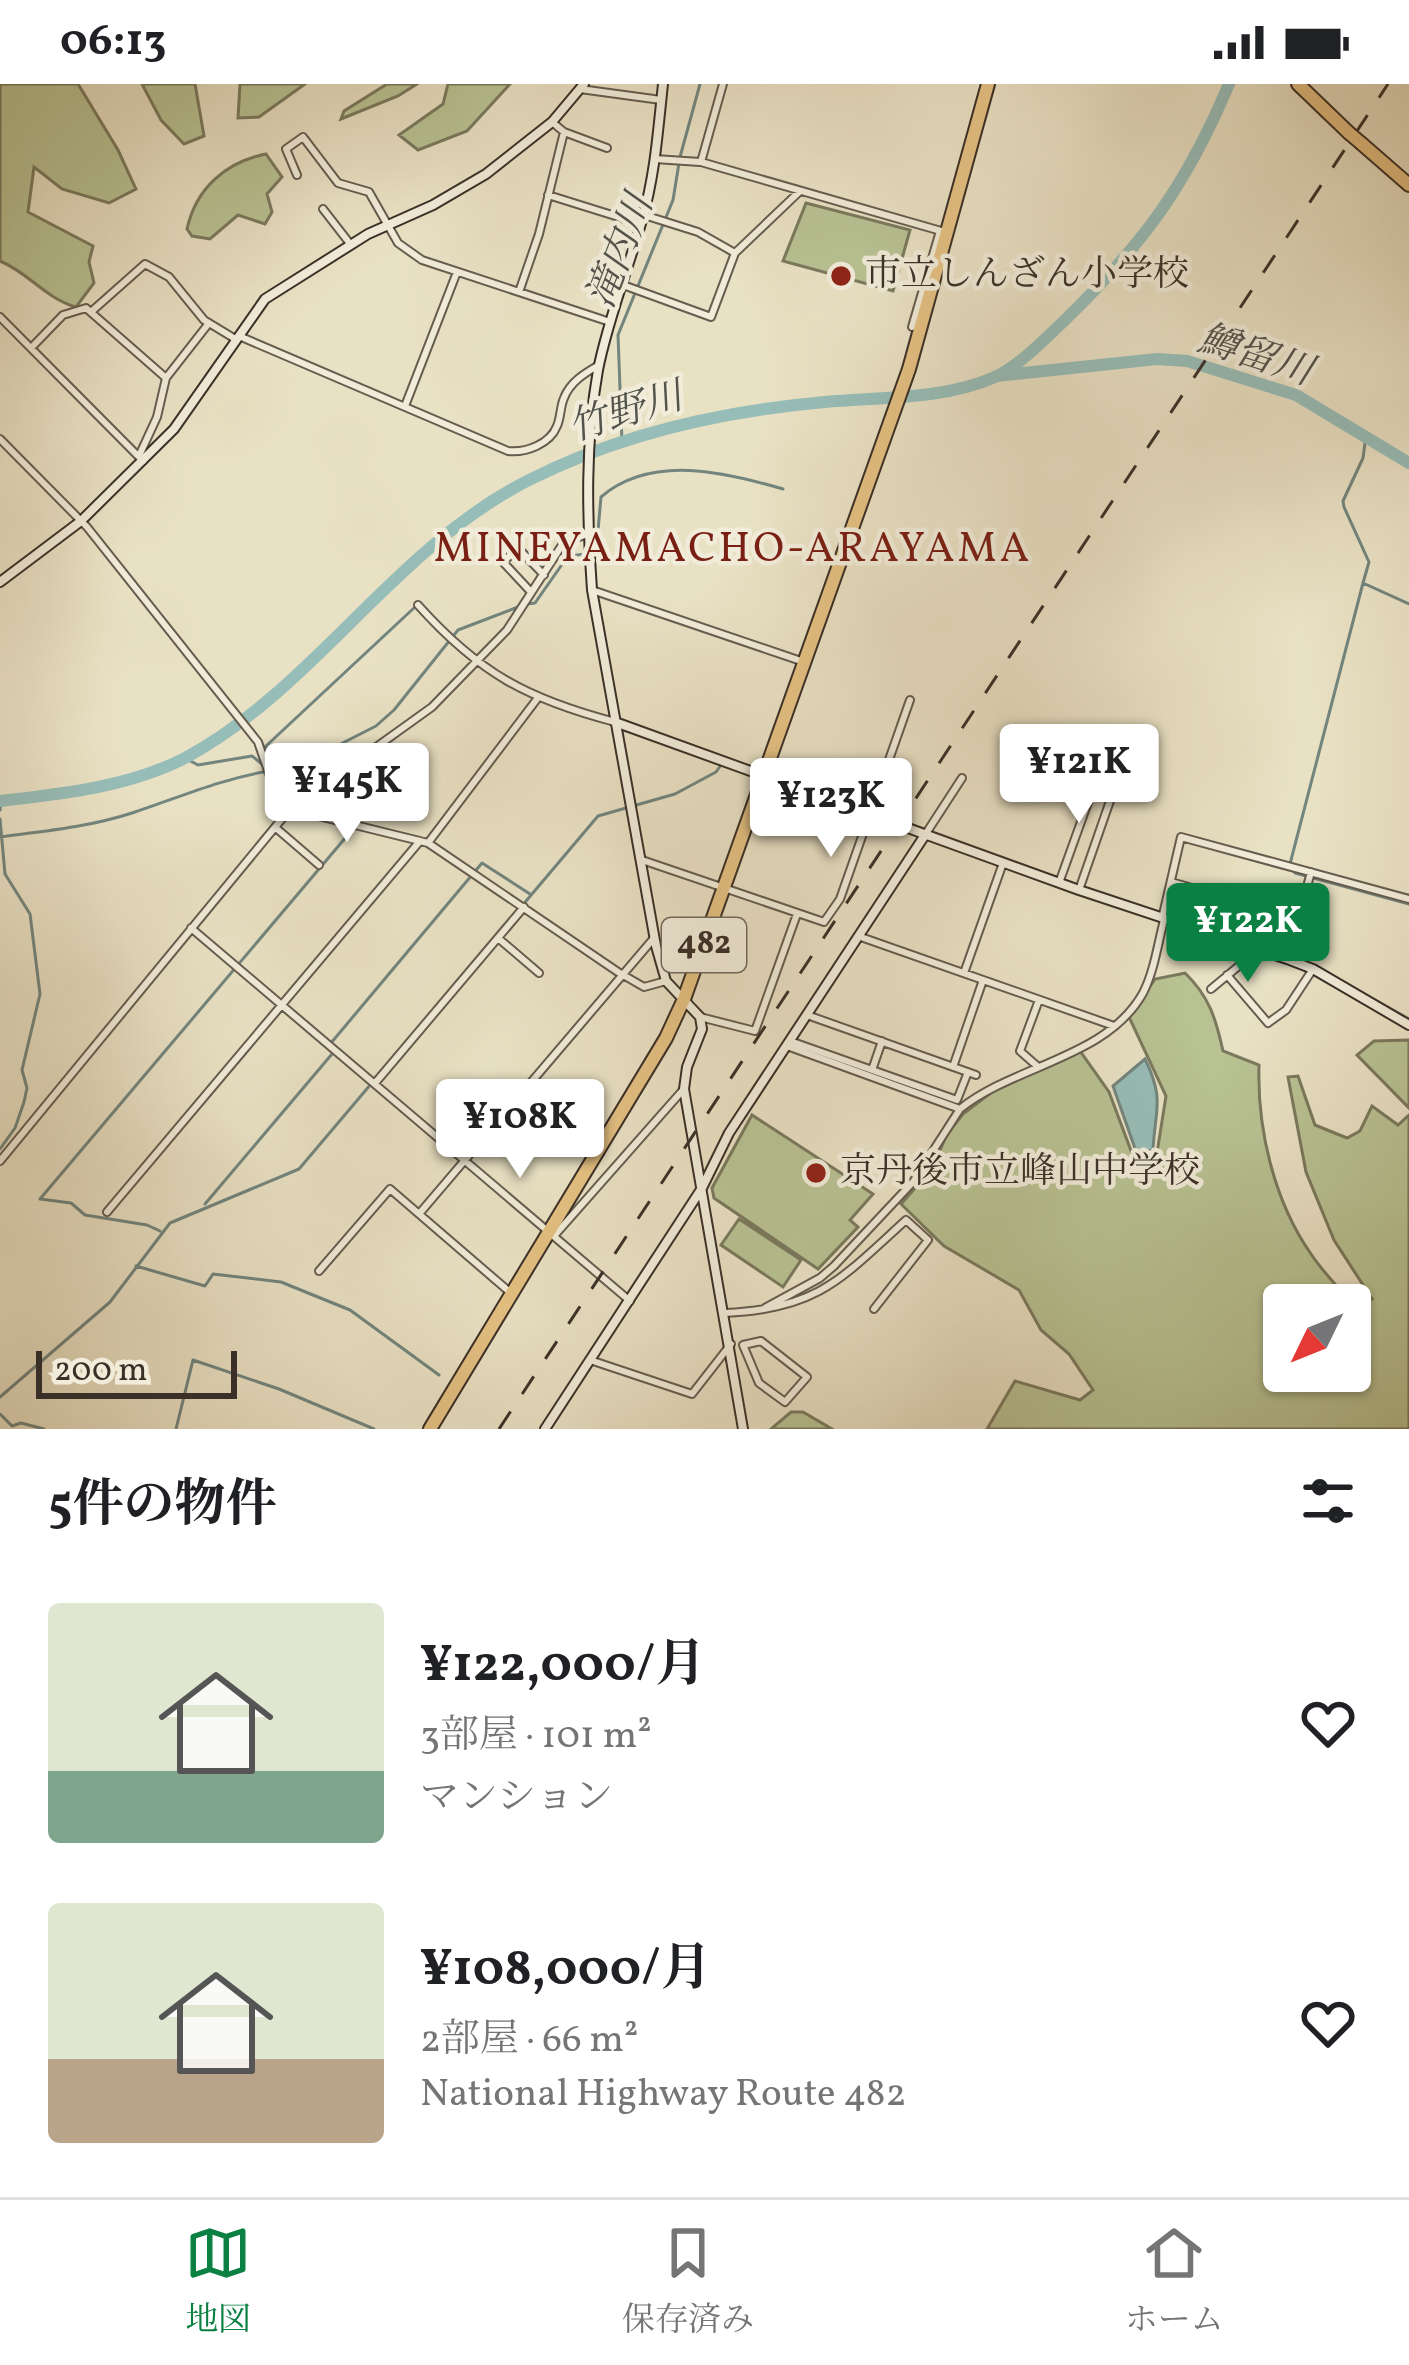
<!DOCTYPE html>
<html lang="ja">
<head>
<meta charset="utf-8">
<style>
  :root { --surface:#fff; --page:#f6f6f6; --text:#202124; --muted:#757577; --line:#e0e0e0; --accent:#0b8043 }
  body { margin:0; font-family:Vollkorn,"Noto Serif JP",serif; background:var(--page); color:var(--text); height:100vh; display:flex; flex-direction:column; font-size:45px; white-space:nowrap }
  * { box-sizing:border-box; margin:0 }
  p { font-size:39px; color:var(--muted) }
  .icon { flex:none; width:66px; height:66px; fill:none; stroke:currentColor; stroke-width:2; stroke-linecap:round; stroke-linejoin:round }
  .map { position:relative; height:1345px; overflow:hidden }
  .sheet { display:flex; flex-direction:column; background:var(--surface); flex:1 }
  .sheet>* { flex:none }
  .needle { width:78px; rotate:227deg }
  .fabs { position:absolute; left:1263px; top:1200px; display:grid; gap:24px }
  .fabs a { display:grid; place-items:center; width:108px; height:108px; border-radius:12px; background:var(--surface); box-shadow:0 3px 9px #0004; font-size:60px }
  .scale { position:absolute; left:36px; bottom:30px; width:201px; box-sizing:border-box; padding-left:12px; border:6px solid #3b3028; border-top:0; font-size:33px; line-height:42px; white-space:nowrap; color:#3b3028; -webkit-text-stroke:9px #f1ecd9; paint-order:stroke }
  .price { position:absolute; translate:-50% -102px; padding:0 27px; border-radius:12px; background:#fff; color:#222; font-size:39px; line-height:78px; filter:drop-shadow(0 3px 6px #0008) }
  .price::after { content:''; position:absolute; left:50%; top:72px; width:36px; height:27px; margin-left:-18px; background:inherit; clip-path:polygon(0 0,100% 0,50% 100%) }
  .price.selected { background:var(--accent); color:#fff }
  ul { padding:0; list-style:none }
  li { display:flex; align-items:center; gap:36px; height:300px; padding:0 48px }
  li span { display:grid; place-items:center; flex:none; width:336px; height:240px; border-radius:12px; color:#555 }
  li>.icon { margin-inline-start:auto }
  span .icon { width:144px; height:144px; fill:#fffc; stroke-width:1 }
  li b { font-size:51px }
  h2 { display:flex; justify-content:space-between; align-items:center; height:144px; padding:0 48px; font-size:51px }
  .status { display:flex; justify-content:space-between; align-items:center; height:84px; padding:0 60px; background:var(--surface); direction:ltr }
  .status svg { height:33px; fill:currentColor }
  .tab-bar { display:flex; justify-content:space-around; align-items:center; height:168px; border-top:3px solid var(--line); background:var(--surface); font-size:33px; color:var(--muted) }
  .tab-bar a { display:grid; justify-items:center; gap:6px }
  .tab-bar .selected { color:var(--accent) }
  .map>svg:first-child { display:block }
  .green { fill:#b8c293; stroke:#7a795e; stroke-width:3; fill-rule:evenodd }
  .water { fill:#97bdb8; stroke:#72857e; stroke-width:3 }
  .lines { fill:none; stroke-linecap:round; stroke-linejoin:round }
  .stream { stroke:#72857e; stroke-width:3 }
  .river { stroke:#97bdb8; stroke-width:12 }
  .street-casing { stroke:#665c4f; stroke-width:10 }
  .secondary-casing { stroke:#3b3028; stroke-width:12 }
  .highway-casing { stroke:#3b3028; stroke-width:16 }
  .street { stroke:#f1ecd9; stroke-width:6 }
  .secondary { stroke:#f1ecd9; stroke-width:8 }
  .highway { stroke:#e4c082; stroke-width:12 }
  .rail { stroke:#3b3028; stroke-width:3; stroke-dasharray:21 21; stroke-linecap:butt }
  .highway-bridge-casing { stroke:#3b3028; stroke-width:16; stroke-linecap:butt }
  .highway-bridge { stroke:#e4c082; stroke-width:12 }
  .poi-dot { fill:#8f2418; stroke:#f1ecd9; stroke-width:4.5 }
  .labels { text-anchor:middle; dominant-baseline:central; stroke-width:9; stroke-linejoin:round; paint-order:stroke }
  .shield { fill:#f1ecd9; stroke:#72685d; stroke-width:3 }
  .shield-label { font-size:33px; font-weight:bold; fill:#3b3028 }
  .poi-label { font-size:36px; fill:#3b3028; stroke:#f1ecd9; text-anchor:start }
  .water-label { font-size:39px; font-style:italic; fill:#52534c; stroke:#f1ecd9 }
  .quarter-label { font-size:42px; letter-spacing:3px; fill:#7a1f14; stroke:#f1ecd9 }
</style>
</head>
<body>
<div class="status"><b>06:13</b><svg viewBox="0 0 49 12"><path d="M0 12V9h3v3zM5 12V6h3v6zM10 12V3h3v9zM15 12V0h3v12zM26 1h20v11H26zM47 4h2v5h-2z"/></svg></div>
<div class="map">
<svg width="1409" height="1345" viewBox="0 0 1409 1345">
  <rect width="100%" height="100%" fill="#e9e1c4"/>
  <filter id="stains"><feTurbulence type="fractalNoise" baseFrequency=".00167" numOctaves="4"/><feColorMatrix values="0 0 0 0 .2 0 0 0 0 .09 0 0 0 0 .02 0 0 0 .5 -.17"/></filter>
  <radialGradient id="worn" r=".72"><stop offset=".6" stop-color="#630" stop-opacity="0"/><stop offset="1" stop-color="#630" stop-opacity=".3"/></radialGradient>
  <path class="green" d="M0,0h78l40,66 18,39 -27,14 -47,-14 -28,-22 -6,45 65,34 -4,16 5,21 -18,24c-31,-9 -47,-34 -76,-46z
    M142,0h53l9,52 -20,8 -23,-24z
    M240,0h65l-46,33 -21,1z
    M387,0h30l-19,12 -57,23 3,-8z
    M448,0h62l-43,47 -49,19 -19,-15 44,-31z
    M266,70l16,23 -15,17 5,18 -7,12 -27,-9 -28,24 -18,-3 -5,-7c9,-41 39,-67 79,-75z
    M806,119l104,27 -17,61 -110,-30z
    M1185,889c24,23 31,46 38,78l36,14c-2,64 15,136 52,189 12,18 28,34 42,51l19,-6 -38,-59 -28,-68 -18,-95 10,-1 17,49 32,13 13,-7 12,-25 26,19 11,-10v314h-422l28,-48 65,19 13,-10 -24,-36 -28,-24 -22,-40 -75,-44 -43,-42 31,-35 15,-35 16,-20 29,-22 88,-41 29,41 24,64 24,-3 9,-57 -37,-79 26,-38zM1284,1221h66v66h-66z
    M1409,956v68l-52,-53 17,-14z
    M752,1031l121,79 -23,26 8,7 -40,42 -104,-71 -2,-10z
    M739,1135l62,41 -18,27 -62,-42z
    M791,1328h12l29,17h-61z"/>
  <path class="water" d="M1145,975c20,41 10,50 8,91l-16,4 -24,-68z"/>
  <g class="lines">
    <path class="stream" d="M1366,352l-3,22 -20,43 1,6 25,55 -6,21 46,21
      M622,358l-4,-107 55,-135 7,-43 20,-73
      M1363,499l-73,281 5,9 114,31
      M527,520l8,-1 33,-47 28,-3 5,-56c50,-43 124,-25 182,-8
      M185,674l13,7 54,-9 10,8
      M272,683l-6,-21 149,-139
      M269,686l58,-19 49,-25 18,-16 64,-80 60,-23
      M851,720l36,13
      M0,726l1,-10
      M0,735l5,55 25,40 10,80 -18,76 5,18 -3,14 -9,26 -15,21
      M0,753c45,-6 89,-10 132,-24 46,-15 88,-34 137,-42
      M521,823l77,-91 77,-22 41,-22 5,-7
      M1175,834l81,11 24,8 3,17 30,11
      M1332,892l77,43
      M205,1120l127,-150 -1,-11 151,-180 48,31
      M160,1147l-13,-6 -62,-10 -14,-12 -31,-4 312,-369
      M136,1182l69,20 8,-12 68,8 69,28 89,65
      M0,1313l110,-95 60,-79 129,-54 72,-85
      M0,1330l12,12 9,-3 23,6
      M176,1345l17,-69 86,29 95,40"/>
    <path class="river" d="M996,292l161,-17 30,2 109,34 113,68
      M0,717c61,-7 129,-14 185,-43 130,-70 209,-210 344,-278 93,-47 193,-69 296,-78 55,-5 118,-2 170,-25 25,-12 50,-38 70,-57 79,-77 121,-134 164,-236"/>
    <g class="street-casing">
      <path id="street" d="M723,0l-22,78 247,71
        M580,5l81,11
        M552,38l12,10 43,16
        M655,75l45,3
        M297,91l-11,-26 17,-12 35,46 31,9 29,51 24,17 188,62
        M548,111l93,29
        M323,125l28,36
        M644,131l54,17 37,21
        M623,201l88,32 24,-64 64,-61
        M519,208l20,-58 25,-102
        M92,227l53,-47 24,13 35,43 33,20
        M0,233l143,144
        M912,243l28,-96
        M239,252l269,115c18,2 42,-7 49,-25 4,-9 3,-19 7,-28 6,-16 21,-25 35,-33
        M32,263l31,-32 23,-7 80,70 43,-55
        M405,322l52,-134
        M0,355l87,88 171,215 16,46 16,21 138,34 190,129 26,15 22,-6
        M139,372l18,-39 9,-39
        M592,506l212,72
        M531,508l-28,-30 15,-14 26,27
        M418,521c61,68 109,94 197,117
        M276,744l43,37
        M925,751l37,-57
        M428,759l109,-144
        M642,776l182,62 16,-23 70,-199
        M1171,798l128,37
        M1059,799l41,-114
        M1079,806l40,-115
        M1162,835l19,-82 228,62
        M191,844l439,373
        M858,852l256,90
        M498,854l41,35
        M1287,875l24,-87
        M964,889l39,-110
        M1227,891l41,48 18,-13 27,-41
        M1211,905l47,-39
        M807,931l169,60
        M700,933l55,14 42,-117
        M790,957l167,59 11,-28
        M787,962l173,63c54,-44 147,-51 183,-116 11,-21 15,-50 21,-73
        M1037,982l-17,-15 19,-51
        M953,983l30,-87
        M872,986l10,-29
        M376,998l148,-175
        M0,1077l290,-352 142,-102 75,-77 57,-88 24,-8
        M107,1128l313,-371
        M419,1130l93,80
        M554,1152l129,-146
        M319,1187l71,-82 29,25 235,-276
        M765,1224l55,-30 14,-12 79,-84 47,-73
        M725,1229c93,-4 116,-34 181,-93l22,20 -54,69
        M761,1257l46,36 -22,25 -26,-19 -16,-38z
        M590,1276l102,34 39,-50"/>
    </g>
    <g class="secondary-casing">
      <path id="secondary" d="M663,0c-5,46 -8,92 -21,136 -14,50 -34,99 -44,150 -13,73 -11,146 -6,220l64,356 10,35 34,36 2,12 -15,38 -3,22 59,340
        M0,498l81,-61 93,-92 91,-130 103,-65 65,-29 53,-31 66,-52 32,-38
        M615,638l464,168 208,69 26,10 96,56
        M545,1345l157,-241 27,-55 196,-298"/>
    </g>
    <g class="highway-casing">
      <path id="highway" d="M1298,0l51,49
        M1362,60l47,41
        M430,1345l236,-391 18,-39 225,-630 79,-285"/>
    </g>
    <use href="#street" class="street"/>
    <use href="#secondary" class="secondary"/>
    <use href="#highway" class="highway"/>
    <path class="rail" d="M499,1345l889,-1345"/>
    <g class="highway-bridge-casing">
      <path id="highway-bridge" d="M1349,49l13,11"/>
    </g>
    <use href="#highway-bridge" class="highway-bridge"/>
  </g>
  <g class="poi-dot">
    <circle cx="841" cy="192" r="12"/>
    <circle cx="816" cy="1089" r="12"/>
  </g>
  <g class="labels">
    <rect class="shield" x="662" y="834" width="84" height="54" rx="9"/>
    <g class="shield-label">
      <text x="704" y="861">482</text>
    </g>
    <g class="poi-label">
      <text x="865" y="192">市立しんざん小学校</text>
      <text x="840" y="1089">京丹後市立峰山中学校</text>
    </g>
    <g class="water-label">
      <text transform="translate(622 168) rotate(-69)">滝内川</text>
      <text transform="translate(1255 273) rotate(18)">鱒留川</text>
      <text transform="translate(626 330) rotate(-17)">竹野川</text>
    </g>
    <g class="quarter-label">
      <text x="733" y="466">MINEYAMACHO-ARAYAMA</text>
    </g>
  </g>
  <rect width="100%" height="100%" filter="url(#stains)"/>
  <rect width="100%" height="100%" fill="url(#worn)"/>
</svg>
<div class="fabs">
<a><svg class="needle" viewBox="-14 -14 28 28"><path d="M0-13l5 13h-10z" fill="#e53935"/><path d="M0 13l5-13h-10z" fill="#757577"/></svg></a>
</div>
<div class="scale">200 m</div>
<b class="price" style="left:1079px;top:742px">¥121K</b>
<b class="price" style="left:347px;top:761px">¥145K</b>
<b class="price" style="left:831px;top:776px">¥123K</b>
<b class="price selected" style="left:1248px;top:901px">¥122K</b>
<b class="price" style="left:520px;top:1097px">¥108K</b>
</div>
<section class="sheet">
<h2>5件の物件<svg class="icon" aria-label="filters" viewBox="0 0 24 24"><path d="M4 7h16M4 17h16"/><circle cx="9" cy="7" r="2"/><circle cx="15" cy="17" r="2"/></svg></h2>
<ul>
<li><span style="background:linear-gradient(#dfe7d0 70%,#7fa58c 0)"><svg class="icon" aria-label="home" viewBox="0 0 24 24"><path d="M3 11l9-7 9 7M6 9v11h12V9"/></svg></span><div><b>¥122,000/月</b><p>3部屋 · 101 m²</p><p>マンション</p></div><svg class="icon" aria-label="heart" viewBox="0 0 24 24"><path d="M12 20l-8-8c-3-5 5-10 8-4 3-6 11-1 8 4z"/></svg></li>
<li><span style="background:linear-gradient(#dfe7d0 65%,#b9a48a 0)"><svg class="icon" aria-label="home" viewBox="0 0 24 24"><path d="M3 11l9-7 9 7M6 9v11h12V9"/></svg></span><div><b>¥108,000/月</b><p>2部屋 · 66 m²</p><p>National Highway Route 482</p></div><svg class="icon" aria-label="heart" viewBox="0 0 24 24"><path d="M12 20l-8-8c-3-5 5-10 8-4 3-6 11-1 8 4z"/></svg></li>
</ul>
</section>
<nav class="tab-bar">
<a class="selected"><svg class="icon" aria-label="map" viewBox="0 0 24 24"><path d="M3 6l6-2 6 2 6-2v14l-6 2-6-2-6 2zM9 4v14M15 6v14"/></svg>地図</a>
<a><svg class="icon" aria-label="saved" viewBox="0 0 24 24"><path d="M7 4h10v16l-5-4-5 4z"/></svg>保存済み</a>
<a><svg class="icon" aria-label="home" viewBox="0 0 24 24"><path d="M3 11l9-7 9 7M6 9v11h12V9"/></svg>ホーム</a>
</nav>
</body>
</html>
